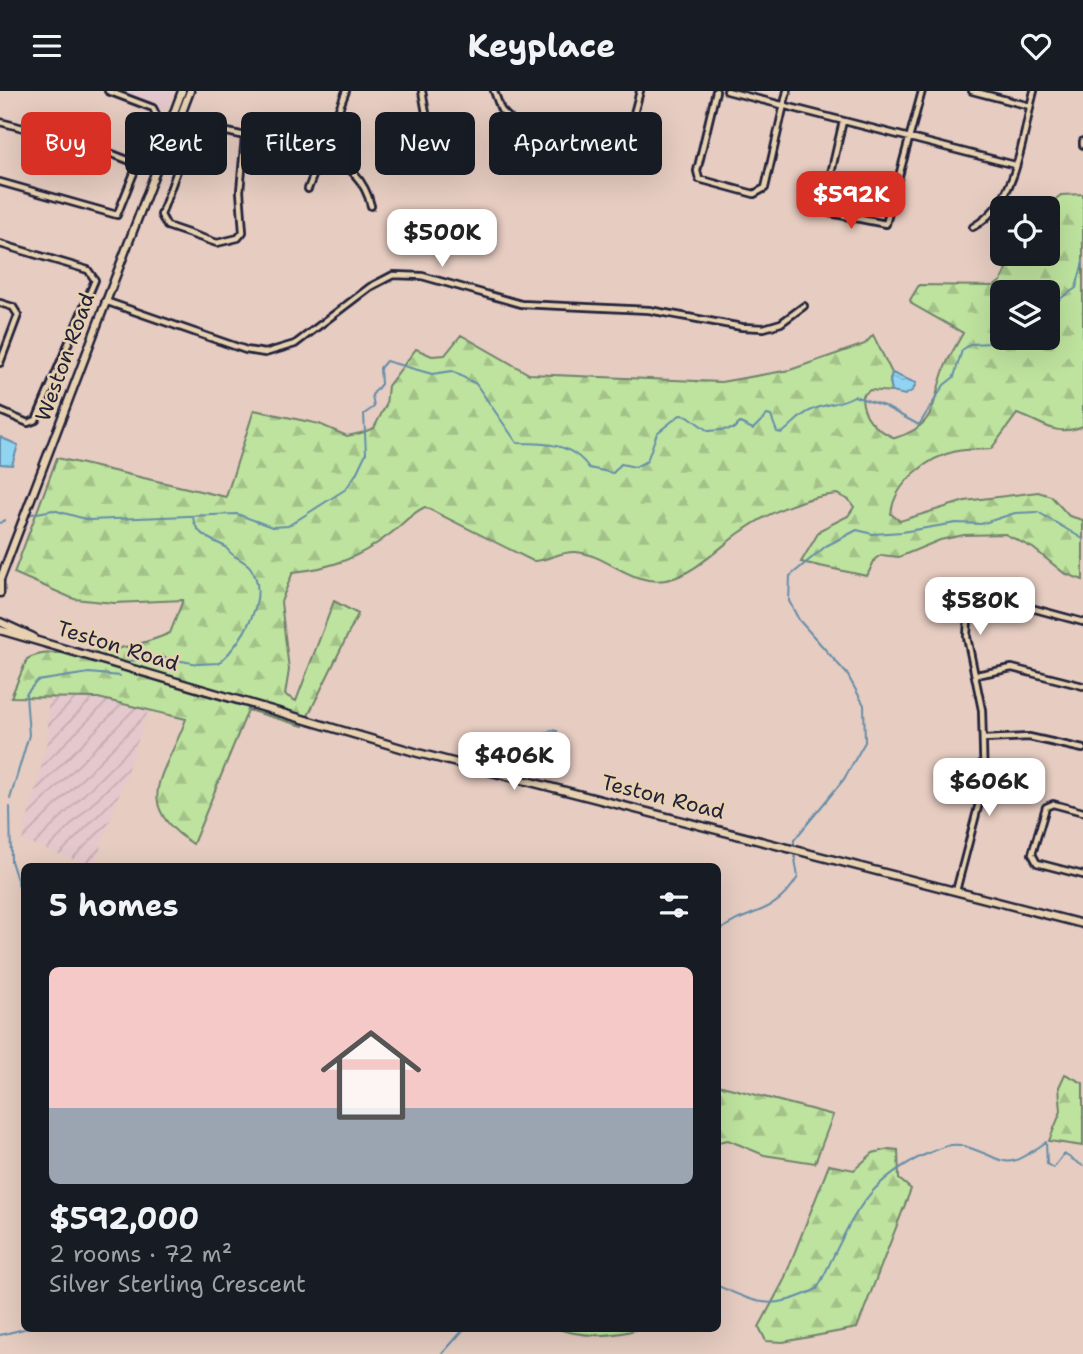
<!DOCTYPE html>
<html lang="en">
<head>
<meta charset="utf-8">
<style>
  :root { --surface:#171b24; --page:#242831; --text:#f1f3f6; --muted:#9ea1a6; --accent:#d93025 }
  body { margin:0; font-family:"Shantell Sans",sans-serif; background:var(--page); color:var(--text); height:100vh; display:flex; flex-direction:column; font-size:26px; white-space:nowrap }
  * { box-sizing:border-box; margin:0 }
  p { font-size:23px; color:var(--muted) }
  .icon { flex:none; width:38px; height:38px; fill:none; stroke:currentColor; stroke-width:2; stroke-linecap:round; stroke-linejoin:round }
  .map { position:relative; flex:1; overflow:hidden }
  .details { position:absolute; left:21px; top:772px; width:700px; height:469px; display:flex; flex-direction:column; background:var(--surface); border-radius:10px; box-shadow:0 7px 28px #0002 }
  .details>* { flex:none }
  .hud { position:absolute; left:21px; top:21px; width:700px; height:63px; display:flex; gap:14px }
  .controls { position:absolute; left:990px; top:105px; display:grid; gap:14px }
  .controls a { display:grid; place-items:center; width:70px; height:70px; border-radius:10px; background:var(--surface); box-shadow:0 7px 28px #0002; font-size:35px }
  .price { position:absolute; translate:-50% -60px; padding:0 16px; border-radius:14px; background:#fff; color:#222; font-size:23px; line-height:46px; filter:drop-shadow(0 2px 4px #0008) }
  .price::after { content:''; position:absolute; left:50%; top:42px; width:21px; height:16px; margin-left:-10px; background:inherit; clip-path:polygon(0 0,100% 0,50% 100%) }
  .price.selected { background:var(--accent); color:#fff }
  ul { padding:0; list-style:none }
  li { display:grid; align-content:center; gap:14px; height:371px; padding:0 28px }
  li span { display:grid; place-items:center; height:217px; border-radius:10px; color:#555 }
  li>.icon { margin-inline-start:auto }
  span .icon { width:126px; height:126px; fill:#fffc; stroke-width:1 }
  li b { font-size:30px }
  h2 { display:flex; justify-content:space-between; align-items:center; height:84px; padding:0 28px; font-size:30px }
  .pill { padding:0 24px; border-radius:10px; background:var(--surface); box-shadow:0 7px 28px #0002; font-size:24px; line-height:63px }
  .pill.selected { background:var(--accent); color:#fff }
  header { display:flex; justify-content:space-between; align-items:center; height:91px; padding:0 28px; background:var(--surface); font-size:32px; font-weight:700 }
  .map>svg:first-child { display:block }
  .built { fill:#e5c8cd }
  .industrial { fill:url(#industrial-furrows) }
  .forest { fill:url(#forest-firs); stroke:#70826c; stroke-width:2; fill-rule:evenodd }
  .water { fill:url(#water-ripples); stroke:#658da9; stroke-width:2 }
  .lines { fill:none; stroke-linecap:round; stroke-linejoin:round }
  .stream { stroke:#658da9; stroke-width:2 }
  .street-casing { stroke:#22223b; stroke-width:10 }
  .secondary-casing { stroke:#22223b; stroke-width:11 }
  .street { stroke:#e7d1b0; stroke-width:4.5 }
  .secondary { stroke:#e7d1b0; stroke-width:6 }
  .labels { text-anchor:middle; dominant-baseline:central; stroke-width:5; stroke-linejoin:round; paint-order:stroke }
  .street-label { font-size:21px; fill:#22223b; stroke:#e7d1b0 }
</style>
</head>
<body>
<header><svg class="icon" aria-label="menu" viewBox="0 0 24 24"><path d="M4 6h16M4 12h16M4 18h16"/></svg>Keyplace<svg class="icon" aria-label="heart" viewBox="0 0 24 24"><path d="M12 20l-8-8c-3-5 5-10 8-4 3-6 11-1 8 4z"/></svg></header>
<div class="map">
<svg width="1083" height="1263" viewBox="0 0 1083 1263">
  <defs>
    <pattern id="industrial-furrows" width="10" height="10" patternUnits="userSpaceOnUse" patternTransform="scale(1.75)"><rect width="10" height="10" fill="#e5c8cd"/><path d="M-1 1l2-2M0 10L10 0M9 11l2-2" fill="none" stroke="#c4acb1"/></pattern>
    <pattern id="forest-firs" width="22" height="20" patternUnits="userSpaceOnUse" patternTransform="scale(1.75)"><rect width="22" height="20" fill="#bee39e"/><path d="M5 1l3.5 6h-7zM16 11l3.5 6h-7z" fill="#a3c289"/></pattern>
    <pattern id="water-ripples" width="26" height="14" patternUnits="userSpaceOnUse" patternTransform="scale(1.75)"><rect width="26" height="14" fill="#91d4f2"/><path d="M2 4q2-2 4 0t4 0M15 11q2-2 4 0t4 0" fill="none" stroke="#7db6d0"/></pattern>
  </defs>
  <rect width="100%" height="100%" fill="#e6ccc1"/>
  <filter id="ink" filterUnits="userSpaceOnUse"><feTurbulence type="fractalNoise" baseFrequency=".0143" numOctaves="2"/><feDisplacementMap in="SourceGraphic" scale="14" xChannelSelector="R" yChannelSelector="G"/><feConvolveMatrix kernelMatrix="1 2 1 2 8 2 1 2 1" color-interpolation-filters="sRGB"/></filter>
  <g filter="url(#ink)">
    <path class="built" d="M117,0h57l-8,19z"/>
    <path class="industrial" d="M48,605l50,2 51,10 -55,158h-15l1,-4 -58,-22 26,-99z"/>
    <path class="forest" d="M1083,103v232c-29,12 -39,-4 -66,-12l-26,35c-11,1 -23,0 -34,2 -29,6 -63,32 -66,63l9,7 65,-20 73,-9 13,4 18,20 14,4v60l-19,-7 -31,-25 -28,-14 -41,1 -24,5 -41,17 -18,-2 -6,4 -8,17 -66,-14 19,-32 28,-14 6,-9 -5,-7 -12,-6c-35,3 -72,20 -99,40 -20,15 -47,42 -72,46 -36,6 -59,-26 -91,-28 -14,-1 -28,9 -42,9l-108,-54c-15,7 -22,17 -35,27 -31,24 -58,34 -97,38l-12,30 8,68 -4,25 11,6 38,-100 24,13 -55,112 -55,-16 -55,134c-64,-41 -26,-71 -7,-125l-88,-21 -87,-1 16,-38c17,-9 35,-5 53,-6 30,-2 63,-8 90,-20l13,-33 -69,3 -40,-4 -60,-26 43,-115 169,39 28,-87 65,14 28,12 14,-3 13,-5 12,-23 2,-19 28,-37 16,7 13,-1 16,-20 68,39 192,8 69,-12 75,-26 8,-9 19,38 -2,7 2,12 -22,-2 -8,6c0,22 14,34 33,42 44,-13 36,-36 50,-71 5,-12 12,-23 18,-34l-51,-29 -2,-4 9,-15 75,1 7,-5 14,-27h33v-46h-4l17,-13zM1003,201h45v46h-45z
      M1065,983l18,9v63l-34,-5 12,-30 -2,-24z
      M718,994l115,30 -18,48 -51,-8 -36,-15 -10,2z
      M889,1058l9,1 1,29 12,10 -54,139 -74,14 -17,-1 -7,-14 24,-45 46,-117 25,5 19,-17z
      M555,1237h85c-26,10 -59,9 -85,0z"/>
    <path class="water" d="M892,282l24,10 -3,7 -8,5 -13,-3 -2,-12z
      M0,346l18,8 -6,20 -12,-1z
      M551,639l6,1v8l-18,7 2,-9z"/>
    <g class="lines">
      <path class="stream" d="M1048,216l28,-19 7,-26
        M32,423l21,-4 36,10 148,-6 35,13 16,-1 58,-37 10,-15 10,-21 -2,-39 10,-7 -2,-12 9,-11 -1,-16 6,-7 46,13 20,-3 24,13 41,59c28,0 55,0 72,25l24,5 8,-9 14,3 12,-6 10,-28 23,-18 8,1 20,15 25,-2 7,-6 13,6 14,-14 4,1 6,16 5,1c10,-7 17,-18 30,-23 15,-7 26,-5 42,-14l30,10 35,19 25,-40 10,-8 8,-27 9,-6 20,-1 12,-7
        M0,432l5,-3
        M130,570l30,-4 38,7 21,-1c22,-20 53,-66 31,-96 -6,-8 -20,-10 -24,-20 -14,-7 -31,-12 -33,-30
        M10,708l19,-64 -3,-41 11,-13 52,-8 31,3
        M10,716l1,54 13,41
        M794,753v-4l50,-61 21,-37 -1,-37 -17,-31 -48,-54 -10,-19 1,-25 36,-30 31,-16 16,4 29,-2 54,-9 25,1 34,-11 23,-1 45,27
        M718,841c33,-26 54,-13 80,-55l-4,-24
        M718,1195c43,19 54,24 99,3 32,-61 43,-108 112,-136 11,-5 23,-11 35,-7 46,14 37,28 82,-4l1,22 6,4 11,-14 19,12
        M0,1244l28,-7
        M442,1263l23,-26"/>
      <g class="street-casing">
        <path id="street" d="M422,0l4,22
          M494,0l7,19 18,18 93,26 12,-3 16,-60
          M716,0l-19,80 2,8 55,15 11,-6 22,-97
          M727,0l288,74
          M972,0l58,15
          M843,30l-20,87 7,5 56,11 36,-133
          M0,31l92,24 46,18
          M245,45l-44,-10 -10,6 -30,83 6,11 50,17 21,-5 5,-6 -3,-41 5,-55c49,5 113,14 126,70
          M1083,50v4
          M0,91l117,33 40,-99 -4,-8 -45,-17
          M308,98l38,-98
          M973,136c47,-27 48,-88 61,-136
          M0,153l88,26 7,10 -59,140 -8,3 -28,-12
          M105,210l141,49 19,3 30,-9 75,-57 23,-12 29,1 99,28 128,6 93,17 22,1 17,-5 23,-17
          M0,212l13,4 5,8 -18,48
          M976,584l36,-7 71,18
          M983,648l46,-2 54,12
          M1083,721l-30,-8 -7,3 -14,47 5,9 46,12
          M956,800l28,-107 -2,-74 -15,-73 2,-37 51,5 63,17"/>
      </g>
      <g class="secondary-casing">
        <path id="secondary" d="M166,54l7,-9 17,-45
          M0,489l165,-433 1,-13 16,-43
          M0,491v11
          M0,531l33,15
          M0,539l418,123 665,171"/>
      </g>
      <use href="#street" class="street"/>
      <use href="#secondary" class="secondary"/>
    </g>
  </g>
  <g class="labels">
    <g class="street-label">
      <text transform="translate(65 266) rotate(-70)">Weston Road</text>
      <text transform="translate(118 555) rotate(17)">Teston Road</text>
      <text transform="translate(663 706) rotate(14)">Teston Road</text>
    </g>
  </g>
</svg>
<div class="controls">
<a><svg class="icon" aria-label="locate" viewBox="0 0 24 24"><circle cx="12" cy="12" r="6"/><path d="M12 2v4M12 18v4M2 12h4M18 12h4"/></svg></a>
<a><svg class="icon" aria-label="layers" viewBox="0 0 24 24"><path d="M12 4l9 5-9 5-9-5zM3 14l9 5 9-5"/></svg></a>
</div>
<b class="price selected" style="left:851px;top:140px">$592K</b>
<b class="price" style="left:442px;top:178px">$500K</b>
<b class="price" style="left:980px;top:546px">$580K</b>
<b class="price" style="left:514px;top:701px">$406K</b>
<b class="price" style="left:989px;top:727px">$606K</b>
<div class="hud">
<a class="pill selected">Buy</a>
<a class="pill">Rent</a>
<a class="pill">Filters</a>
<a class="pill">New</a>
<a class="pill">Apartment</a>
</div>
<section class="details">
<h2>5 homes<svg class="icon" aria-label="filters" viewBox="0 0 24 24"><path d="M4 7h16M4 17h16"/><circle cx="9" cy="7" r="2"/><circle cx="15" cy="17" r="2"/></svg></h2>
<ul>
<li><span style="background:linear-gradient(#f6c9c9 65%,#9aa5b1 0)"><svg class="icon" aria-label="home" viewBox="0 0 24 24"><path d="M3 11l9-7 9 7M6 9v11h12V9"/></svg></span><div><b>$592,000</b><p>2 rooms · 72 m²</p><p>Silver Sterling Crescent</p></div></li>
</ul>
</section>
</div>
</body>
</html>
